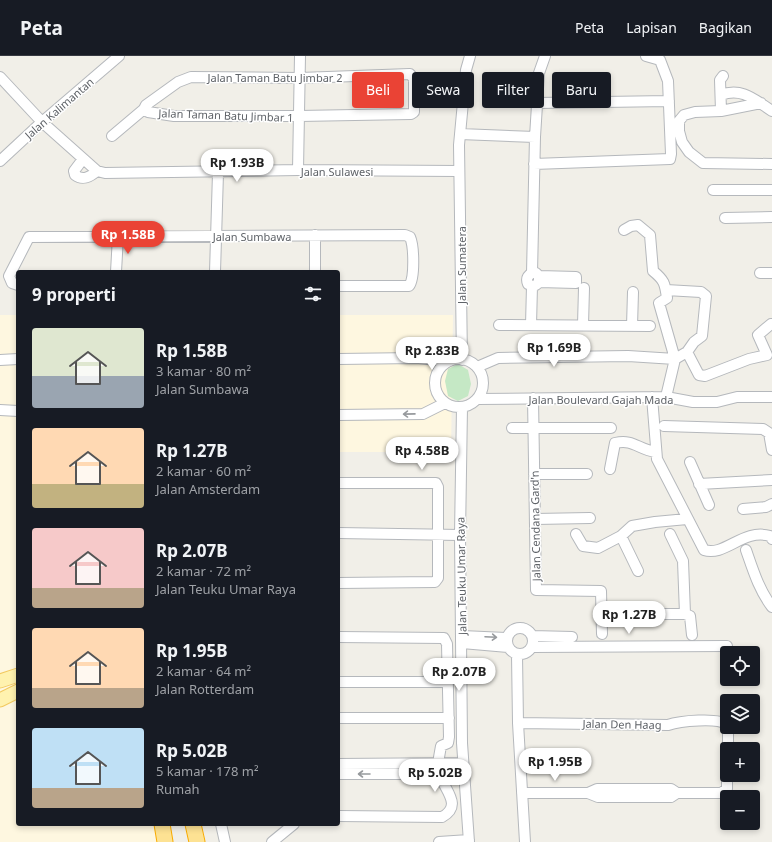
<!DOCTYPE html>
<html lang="id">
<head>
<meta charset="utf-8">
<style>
  :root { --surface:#171b24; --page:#20242c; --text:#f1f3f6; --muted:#9ea1a6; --line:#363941; --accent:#ea4335 }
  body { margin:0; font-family:"Noto Sans",sans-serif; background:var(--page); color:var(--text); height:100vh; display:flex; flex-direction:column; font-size:15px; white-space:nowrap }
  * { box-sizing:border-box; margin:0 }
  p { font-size:13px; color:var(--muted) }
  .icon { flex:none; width:22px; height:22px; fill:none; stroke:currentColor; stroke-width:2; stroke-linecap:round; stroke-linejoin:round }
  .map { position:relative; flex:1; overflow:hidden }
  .drawer { position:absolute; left:16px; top:214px; width:324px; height:556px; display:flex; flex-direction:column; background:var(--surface); border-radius:4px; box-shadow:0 2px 6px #0003 }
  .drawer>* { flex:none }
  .top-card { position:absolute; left:352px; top:16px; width:360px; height:36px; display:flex; gap:8px }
  .controls { position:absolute; left:720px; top:590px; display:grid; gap:8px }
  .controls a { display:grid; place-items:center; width:40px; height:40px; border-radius:4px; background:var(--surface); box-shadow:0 2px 6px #0003; font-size:20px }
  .price { position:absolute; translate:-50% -34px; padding:0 9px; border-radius:14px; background:#fff; color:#222; font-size:13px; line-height:26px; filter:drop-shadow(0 1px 2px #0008) }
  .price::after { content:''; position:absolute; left:50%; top:24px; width:12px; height:9px; margin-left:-6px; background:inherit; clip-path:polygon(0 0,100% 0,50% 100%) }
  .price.selected { background:var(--accent); color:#fff }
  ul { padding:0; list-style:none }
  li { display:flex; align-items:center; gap:12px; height:100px; padding:0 16px }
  li span { display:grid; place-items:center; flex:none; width:112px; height:80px; border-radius:4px; color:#555 }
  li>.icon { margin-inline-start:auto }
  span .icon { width:48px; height:48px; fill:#fffc; stroke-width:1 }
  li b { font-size:17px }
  h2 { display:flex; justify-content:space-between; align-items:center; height:48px; padding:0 16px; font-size:17px }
  .chip { padding:0 14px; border-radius:4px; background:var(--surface); box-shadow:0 2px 6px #0003; font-size:14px; line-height:36px }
  .chip.selected { background:var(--accent); color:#fff }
  header { display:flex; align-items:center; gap:24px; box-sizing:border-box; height:56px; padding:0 20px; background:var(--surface); border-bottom:1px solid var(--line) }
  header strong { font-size:19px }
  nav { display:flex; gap:22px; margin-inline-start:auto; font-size:14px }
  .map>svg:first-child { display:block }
  .commercial { fill:#fef7e0 }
  .green { fill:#c5e8c5 }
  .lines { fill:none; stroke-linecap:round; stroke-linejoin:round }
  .minor-casing { stroke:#b5b8bc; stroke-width:12 }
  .major-casing { stroke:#f2c960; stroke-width:15 }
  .highway-casing { stroke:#f9ab00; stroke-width:17 }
  .minor { stroke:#fff; stroke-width:10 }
  .major { stroke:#fff2af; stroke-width:13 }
  .highway { stroke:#fde293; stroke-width:15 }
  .oneway { stroke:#979a9d }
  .labels { text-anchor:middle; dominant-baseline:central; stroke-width:3; stroke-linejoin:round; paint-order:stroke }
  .street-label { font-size:11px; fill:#5f6368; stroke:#fff }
</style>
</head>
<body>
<header>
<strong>Peta</strong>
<nav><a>Peta</a><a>Lapisan</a><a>Bagikan</a></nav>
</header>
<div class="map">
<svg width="772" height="786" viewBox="0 0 772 786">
  <rect width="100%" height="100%" fill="#f1efe8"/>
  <path class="commercial" d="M0,259h18v509h140l2,18h-160z
    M338,259h115l-2,137h-113z"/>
  <path class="green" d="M458,308l10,6 3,14 -3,12 -10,5 -10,-5 -3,-15 3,-12z"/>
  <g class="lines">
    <g class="minor-casing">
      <path id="minor" d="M410,18l4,5v33l-3,2 -112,2h-125l-26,-4 -4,-3 2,-4 32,-23 13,-5 109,1z
        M0,21l42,45 55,49 8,2 193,-3 161,1
        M721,39c21,-8 34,5 51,16
        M537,47l132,-2
        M761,47l-40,8 -26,1 -11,3 -5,6v10l3,11 7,10 14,11 69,1
        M721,55l-1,-31 3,-4
        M460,78l75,3
        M112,80l32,-27
        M83,103l-9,12 1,4c8,6 15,2 22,-4
        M0,105l42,-39 77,-66
        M534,108l136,-5 1,-5 -3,-73 -8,-21 -14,-4
        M298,114l2,-114
        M713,134h59
        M725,162l47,-1
        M624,174l7,-4 7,-1 12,10 3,36c11,9 12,12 14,27l-8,5 16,56 -9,38
        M315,179v37
        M116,216l2,-36
        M215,216l3,-99
        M532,217h4l3,3v6c-3,4 -6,5 -11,2 -2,-5 -1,-8 4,-11l3,-136 4,-64 6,-17
        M760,217h12
        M539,220l37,1v6l-37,-1
        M18,229l-6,-2 -3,-7 20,-39 376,-2 5,2c4,9 5,41 -1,49h-71
        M499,269l151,1
        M531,269l1,-39
        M583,269l1,-37
        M632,270l1,-34
        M687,296l12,23 6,1 44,-17 18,-4 -9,-20 13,-11
        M338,303l78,-1 34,3
        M435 327a24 24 0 1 1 48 0a24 24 0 1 1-48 0Z
        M0,304l18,-1
        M462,304l-3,-215 7,-75 4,-14
        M477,311l21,-9 130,-2 47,3 12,-7 7,-10 8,-6 4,-40 -5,-4 -35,-2
        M652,341l5,62 47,91c21,7 39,-22 66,-14l2,3
        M533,342l3,192 65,1 1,43
        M477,343l189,-2 27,5h24l20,-5h35
        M462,351l-2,128 2,208 7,99
        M0,354l18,1
        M338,359l85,-1 22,-11
        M664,370l99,3 6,4 3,17
        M512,372h99
        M690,406l19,43
        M610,413l5,-26c19,-4 22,6 41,9
        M534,418h53
        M338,427h98l2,4v91l-3,4 -97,1
        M699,428l73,-4
        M743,453l23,-2 6,-3
        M535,463l55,-1
        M338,477l122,2
        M576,478l7,12 15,2 23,-12 11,-10 23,-4 32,-3
        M670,478l13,27 2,53 5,2 2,19
        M621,480l17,35
        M746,494c7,20 13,40 26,57
        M602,558h83
        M507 585a13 13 0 1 1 26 0a13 13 0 1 1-26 0Z
        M462,580l44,2
        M532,580l40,1
        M338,581l106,1 3,6 2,93 -1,6 -7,3 -3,17
        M462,587l46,4
        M532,591l195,-1
        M517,599l1,68 7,119
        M338,626h110
        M338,662h111
        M518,667l150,2c11,-4 51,-8 59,0
        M728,693v-22
        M338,708l125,-1
        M338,718h126
        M522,737h66l10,4h73l6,-4
        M588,737l9,-4h74l6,4h44l6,-4v-14
        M338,760l104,1c22,-12 1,-28 -2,-43
        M221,768l4,18
        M272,786l22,-18
        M439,786l30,-2"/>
    </g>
    <g class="major-casing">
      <path id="major" d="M0,625l18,-6
        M0,644l18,-9"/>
    </g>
    <g class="highway-casing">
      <path id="highway" d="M162,768l3,18
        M193,768l4,18"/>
    </g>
    <use href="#minor" class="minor"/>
    <use href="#major" class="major"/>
    <use href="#highway" class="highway"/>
  </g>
  <defs><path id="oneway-shaft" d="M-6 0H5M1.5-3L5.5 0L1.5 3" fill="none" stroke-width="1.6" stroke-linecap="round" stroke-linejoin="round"/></defs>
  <g class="oneway">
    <use href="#oneway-shaft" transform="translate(409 358) rotate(179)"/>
    <use href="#oneway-shaft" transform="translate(491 581) rotate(3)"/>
    <use href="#oneway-shaft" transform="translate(364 718) rotate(180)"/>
  </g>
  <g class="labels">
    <g class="street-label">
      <text x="275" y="21">Jalan Taman Batu Jimbar 2</text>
      <text transform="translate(59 52) rotate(-41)">Jalan Kalimantan</text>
      <text transform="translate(226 59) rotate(2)">Jalan Taman Batu Jimbar 1</text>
      <text x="337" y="115">Jalan Sulawesi</text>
      <text x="252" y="180">Jalan Sumbawa</text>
      <text transform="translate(461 209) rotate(-90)">Jalan Sumatera</text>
      <text x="601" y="343">Jalan Boulevard Gajah Mada</text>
      <text transform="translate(535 470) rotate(-91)">Jalan Cendana Gard'n</text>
      <text transform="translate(461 520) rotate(-91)">Jalan Teuku Umar Raya</text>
      <text transform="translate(622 668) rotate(1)">Jalan Den Haag</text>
    </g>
  </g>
</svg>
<div class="controls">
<a><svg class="icon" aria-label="locate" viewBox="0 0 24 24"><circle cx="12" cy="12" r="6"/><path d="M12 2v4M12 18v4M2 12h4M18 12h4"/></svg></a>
<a><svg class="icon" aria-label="layers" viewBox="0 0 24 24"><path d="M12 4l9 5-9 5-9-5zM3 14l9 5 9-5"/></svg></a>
<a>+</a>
<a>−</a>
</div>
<b class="price" style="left:237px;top:127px">Rp 1.93B</b>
<b class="price selected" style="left:128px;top:199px">Rp 1.58B</b>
<b class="price" style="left:554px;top:312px">Rp 1.69B</b>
<b class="price" style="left:432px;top:315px">Rp 2.83B</b>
<b class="price" style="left:422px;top:415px">Rp 4.58B</b>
<b class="price" style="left:629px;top:579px">Rp 1.27B</b>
<b class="price" style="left:459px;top:636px">Rp 2.07B</b>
<b class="price" style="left:555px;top:726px">Rp 1.95B</b>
<b class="price" style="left:435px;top:737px">Rp 5.02B</b>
<div class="top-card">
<a class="chip selected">Beli</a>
<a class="chip">Sewa</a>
<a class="chip">Filter</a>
<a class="chip">Baru</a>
</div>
<section class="drawer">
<h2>9 properti<svg class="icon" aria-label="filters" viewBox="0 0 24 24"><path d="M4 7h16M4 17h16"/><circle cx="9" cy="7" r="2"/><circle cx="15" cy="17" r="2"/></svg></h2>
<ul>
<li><span style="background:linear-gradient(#dfe7d0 60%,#9aa5b1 0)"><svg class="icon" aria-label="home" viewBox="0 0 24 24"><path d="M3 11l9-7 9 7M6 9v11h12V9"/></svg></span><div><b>Rp 1.58B</b><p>3 kamar · 80 m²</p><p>Jalan Sumbawa</p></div></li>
<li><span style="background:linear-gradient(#ffd9b3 70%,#c2b280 0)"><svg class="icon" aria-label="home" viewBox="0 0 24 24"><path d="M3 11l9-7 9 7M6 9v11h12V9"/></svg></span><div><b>Rp 1.27B</b><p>2 kamar · 60 m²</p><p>Jalan Amsterdam</p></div></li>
<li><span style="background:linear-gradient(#f6c9c9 75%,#b9a48a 0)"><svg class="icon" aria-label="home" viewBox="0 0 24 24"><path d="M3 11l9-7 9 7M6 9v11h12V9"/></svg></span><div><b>Rp 2.07B</b><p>2 kamar · 72 m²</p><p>Jalan Teuku Umar Raya</p></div></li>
<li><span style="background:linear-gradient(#ffd9b3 75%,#b9a48a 0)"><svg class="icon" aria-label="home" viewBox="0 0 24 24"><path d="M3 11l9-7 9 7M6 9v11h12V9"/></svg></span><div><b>Rp 1.95B</b><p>2 kamar · 64 m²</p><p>Jalan Rotterdam</p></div></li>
<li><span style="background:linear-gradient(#bfe0f5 75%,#b9a48a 0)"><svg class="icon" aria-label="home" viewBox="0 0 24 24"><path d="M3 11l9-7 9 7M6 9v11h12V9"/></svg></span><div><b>Rp 5.02B</b><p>5 kamar · 178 m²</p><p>Rumah</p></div></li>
</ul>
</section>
</div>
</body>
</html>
